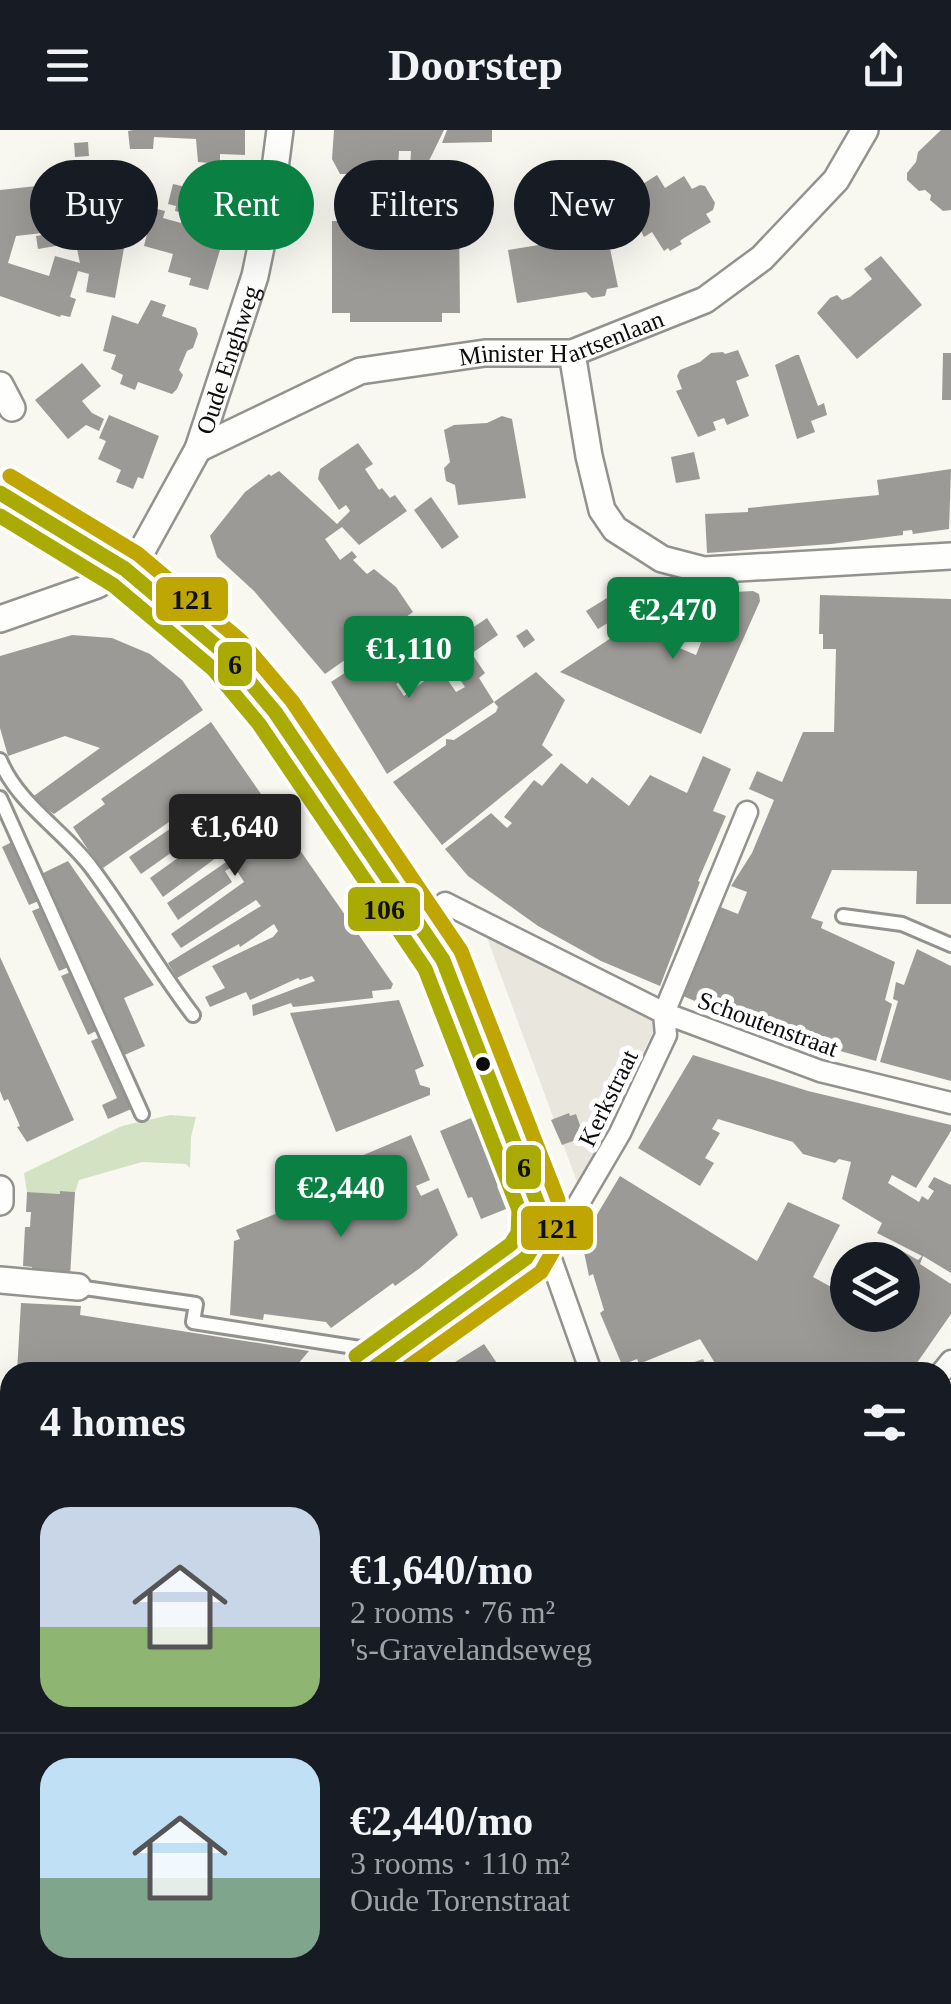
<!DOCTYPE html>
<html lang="en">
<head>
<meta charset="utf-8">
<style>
  :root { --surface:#171b24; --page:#242831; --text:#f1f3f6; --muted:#9ea1a6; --line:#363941; --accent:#0b8043 }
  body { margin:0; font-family:Georgia,serif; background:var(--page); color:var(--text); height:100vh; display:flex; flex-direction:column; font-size:38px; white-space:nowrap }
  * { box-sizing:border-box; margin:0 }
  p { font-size:32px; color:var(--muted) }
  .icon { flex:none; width:55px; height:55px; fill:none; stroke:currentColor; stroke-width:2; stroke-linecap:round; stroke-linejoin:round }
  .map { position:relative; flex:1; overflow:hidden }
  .details { position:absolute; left:0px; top:1232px; width:952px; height:642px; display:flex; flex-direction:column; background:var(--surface); border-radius:30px 30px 0 0; box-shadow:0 10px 40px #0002 }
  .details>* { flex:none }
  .top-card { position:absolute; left:30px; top:30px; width:892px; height:90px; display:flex; gap:20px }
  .buttons { position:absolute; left:830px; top:1112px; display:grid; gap:20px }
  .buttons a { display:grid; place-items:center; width:90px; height:90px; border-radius:50%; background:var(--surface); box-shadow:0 10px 40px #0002; font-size:50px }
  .price { position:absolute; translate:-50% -85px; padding:0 22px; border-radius:10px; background:var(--accent); color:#fff; font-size:32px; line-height:65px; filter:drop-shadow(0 2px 5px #0008) }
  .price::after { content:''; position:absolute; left:50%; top:60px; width:30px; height:22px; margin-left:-15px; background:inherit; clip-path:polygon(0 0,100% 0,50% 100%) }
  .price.selected { background:#222; color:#fff }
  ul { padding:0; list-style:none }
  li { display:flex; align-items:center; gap:30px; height:250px; padding:0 40px }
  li+li { border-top:2px solid var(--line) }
  li span { display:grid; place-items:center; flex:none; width:280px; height:200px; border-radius:30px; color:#555 }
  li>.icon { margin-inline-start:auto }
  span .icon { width:120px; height:120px; fill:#fffc; stroke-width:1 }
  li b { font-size:42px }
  h2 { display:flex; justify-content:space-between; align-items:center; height:120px; padding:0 40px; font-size:42px }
  .pill { padding:0 35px; border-radius:45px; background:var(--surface); box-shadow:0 10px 40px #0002; font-size:35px; line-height:90px }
  .pill.selected { background:var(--accent); color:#fff }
  header { display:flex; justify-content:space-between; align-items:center; height:130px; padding:0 40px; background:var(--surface); font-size:45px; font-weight:800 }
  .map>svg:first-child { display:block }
  .forest { fill:#d3e2c2 }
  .plaza { fill:#e8e6dd }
  .building { fill:#9c9a96; fill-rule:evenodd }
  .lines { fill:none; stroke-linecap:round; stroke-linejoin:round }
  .pedestrian-tunnel { stroke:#d5d4ce; stroke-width:20; stroke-dasharray:20 10; stroke-linecap:butt }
  .service-casing { stroke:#92928f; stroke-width:18 }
  .pedestrian-casing { stroke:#92928f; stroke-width:25 }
  .minor-casing { stroke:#92928f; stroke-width:30 }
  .secondary-casing { stroke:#898885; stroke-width:42 }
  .service { stroke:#fefefd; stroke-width:12 }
  .pedestrian { stroke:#fefefd; stroke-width:20 }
  .minor { stroke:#fefefd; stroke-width:25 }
  .secondary { stroke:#f3f2ea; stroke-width:38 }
  .bus-1-casing { stroke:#fff; stroke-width:22 }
  .bus-2-casing { stroke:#fff; stroke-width:22 }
  .bus-3-casing { stroke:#fff; stroke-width:22 }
  .bus-1 { stroke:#aaaa04; stroke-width:15 }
  .bus-2 { stroke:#aaaa04; stroke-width:15 }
  .bus-3 { stroke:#c0a603; stroke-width:15 }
  .bus-dot { fill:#0c0c0c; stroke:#fff; stroke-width:4 }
  .labels { text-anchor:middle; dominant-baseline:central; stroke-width:10; stroke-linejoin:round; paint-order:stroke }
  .street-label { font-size:25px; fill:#0c0c0c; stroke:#fff }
  .line-badge { stroke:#fff; stroke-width:4 }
  .pale-badge-label { font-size:28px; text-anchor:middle; font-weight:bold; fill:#111 }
</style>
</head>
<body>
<header><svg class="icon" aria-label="menu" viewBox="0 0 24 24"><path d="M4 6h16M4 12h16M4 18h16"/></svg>Doorstep<svg class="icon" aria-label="share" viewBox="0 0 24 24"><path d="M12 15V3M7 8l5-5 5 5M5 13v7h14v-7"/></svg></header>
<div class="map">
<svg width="951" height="1874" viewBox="0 0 951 1874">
  <rect width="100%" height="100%" fill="#f8f7f0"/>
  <path class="forest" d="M170,985l26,2 -5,20 -1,31 -4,-4 -44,-2 -63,18 -4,12 -15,-1v3l-33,-2 -3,-19 98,-47z"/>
  <path class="plaza" d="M486,805l172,86 -79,166 -16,-43z"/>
  <path class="building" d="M133,0h112v25l-25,-1v10l-22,-2 -2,-23 -42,-2 -1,12h-23l-2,-18z
    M334,0h110l-19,39h-15l1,-18h-12l-1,17 -7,7 -51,-1 -8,-15z
    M447,0h45v12l-50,1z
    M941,0h10v80l-8,1 -13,-11 1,-5 -6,-5 -6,1 -12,-11v-7l9,-11 2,-10z
    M88,12l1,14 -14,1 -1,-14z
    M445,38l1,17h-14v-16z
    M657,45l8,13 19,-12 8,13 8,-4 5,1 10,17 -2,7 -7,4 5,8 -27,16 -4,3 2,3 -12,7 -2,-3 -4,3 -12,-19 -8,5 -16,-33 4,-2 -5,-8z
    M215,53l20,6v11l-27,90 -19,-5 2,-7 -23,-6 5,-18 -29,-8 5,-20 -16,-4 5,-18 27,7 -2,7 18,5 2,-10 -8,-2 1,-5 -8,-2 5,-20 39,9z
    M46,55l5,47 -35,4 -8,27 41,13 6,-20 25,7 -4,-19 48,4 -9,50 -29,-6 3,-18 -11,-3 -8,26 6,2 -6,18 -9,-2 -1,2 -60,-21v-106z
    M349,82h93v9l17,-1 1,93h-18v9h-92v-9h-18v-92h17z
    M60,102l2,13 -24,4 -2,-13z
    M607,104l11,53 -11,2 -2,7 -13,2 -6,-6 -69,11 -9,-53z
    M881,126l41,49 -65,54 -40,-46 13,-15 7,-3 5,5 8,-3 22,-18 -8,-10z
    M151,170l15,5 -4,11 34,12 2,6 -5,14 -6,3 -8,19 4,5 -6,14 -5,5 -34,-12 -3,8 -15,-6 3,-9 -12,-6 5,-14 -13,-4 9,-36 26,9z
    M738,220l11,26 -13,5 13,35 -22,9 -3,-7 -11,4 3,8 -18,7 -22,-46 6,-2 -5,-13 3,-6 20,-8 11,-9 12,-1 2,2z
    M943,223h8v47h-9z
    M796,225h3l19,51 6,-3 3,12 -16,6 4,11 -18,7 -22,-74z
    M82,233l19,23 -19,15 10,12 12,6 -5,12 -13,-6 -18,14 -33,-39z
    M109,285l50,21 -16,43 -5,-2 -5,12 -17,-7 5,-12 -23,-11 8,-18 -7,-3z
    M502,286l10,3 14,79 -68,7 -3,-20 -9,-4 -2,-13 6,-6 -6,-32 10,-5 33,-2z
    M358,313l15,21 -8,5 14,21 3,-2 8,10 5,-3 12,16 -48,34 -17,-18 -17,12 15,21 12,-9 5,6 -4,3 14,14 7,-5 22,18 17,25 -88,62 -71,-83 -37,-34 -7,-21 35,-44 24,-18 2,2 8,-5 58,53 13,-13 -4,-6 -7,5 -21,-31 2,-10z
    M694,322l6,27 -24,4 -5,-26z
    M951,339l-2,60 -36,5 -1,-4 -9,1v4l-72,9 -124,9 -2,-39 43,-2v-4l131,-13 -2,-15z
    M431,367l28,40 -17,12 -28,-39z
    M620,460l12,18 -34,21 -12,-18z
    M753,461l6,3 1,7 -59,133 -141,-62 63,-42 -11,-5 3,-4 81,34 6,-15 -6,-9 2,-37z
    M820,465l131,4v305h-35l1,-33 -85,-1 -21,48 12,4 -2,6 74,34 -10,38 7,4 -16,57 -118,-33 -75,-32 35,-90 20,8 9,-22 -16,-6 21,-33 22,-53 -25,-11 8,-18 25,11 21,-50h31l2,-83h-13v-15h-4z
    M487,488l11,17 -33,23 -12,-17z
    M527,499l8,11 -11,8 -8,-12z
    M72,505l40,3 38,16 32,26 21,30 -149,104 -23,-16 69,-50 -35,-12 -57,20 -8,-28v-72z
    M413,513l13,19 21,-18 10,15 -16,11 15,22 9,-5 -11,-16 20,-14 11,16 -6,5 15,24 -107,72 -56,-92 53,-35 7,10zM428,536l6,8 -30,22 -8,-12z
    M536,542l29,28 -23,45 11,10 -111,90 -49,-63 53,-37v-6l8,1 42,-28 2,-5 -4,-5z
    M211,592l182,262 -2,5 -19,2 1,7 -80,9 -2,-4 -38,13 -1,-11 63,-24 -3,-5 -12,4 -2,-2 -48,22 -4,-8 -36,15 -5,-10 20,-9 -13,-22 61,-29 5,-6 -4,-7 -34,23 -1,-3 -62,34 -9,-15 93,-57 -5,-6 -75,48 -10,-14 73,-52 -10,-16 -9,5 7,11 -54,38 -11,-17 62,-43 -5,-8 -61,45 -13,-19 61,-44 -6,-9 -4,3 1,3 -61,43 -12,-17 67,-46 -4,-5 -89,62 -14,-17 -16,-24 32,-23 -4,-5z
    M703,626l28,13 -18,42 13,5 -28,65 2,1 -40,104 -59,-25 -63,-35 -70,-50 -23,-27 46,-36 16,15 5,-5 -8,-6 30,-37 8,6 19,-23 26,21 5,-7 37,29 21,-31 37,18z
    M14,711l27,59 -12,5 -27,-58z
    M68,731l86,124 -30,13 21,48 -25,11 -83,-181z
    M44,776l27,60 -12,5 -27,-60z
    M917,819l34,17v115l-71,-19 18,-61 -5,-2 3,-17 8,3z
    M0,827l74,163 -47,22 -10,-15 3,-1 -12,-27 -4,2 -4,-10z
    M73,841l27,58 -12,6 -27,-59z
    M399,870l25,66 -9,4 5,15 10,3v7l-94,37 -46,-119z
    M103,906l33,71 -28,12 -6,-14 15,-7 -26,-57z
    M693,925l115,36 143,34v6l-35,57 -24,-13 -4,8 31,19 3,-6 6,4 6,-9 -6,-4 6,-10 17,8v88l-28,-17 -3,8 31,20v30l-39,56 -181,2 -13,-4 -18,-29 -61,25 -2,-5 -15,6 -22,-52 4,-3 -11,-36 -4,2 -5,-24 5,-24 31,-52 137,85 31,-59 52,23 -27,52 22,12 13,-5v31h54v-55h-34l8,-13 4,-4 13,8 2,-4 23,13 4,-4 -45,-23 5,-10 -40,-24 9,-37 -12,-3 -4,4 -32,-9 -10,-12 -75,-23 -6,10 8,4 -15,25 9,5 -14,23 -62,-38z
    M569,983l1,3 6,-2 8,23 -22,8 -11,-25z
    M471,988l29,67 -3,1 9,23 -25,10 -9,-22 -4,1 -28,-67z
    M411,1005l19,45 -14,6 5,10 17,-8 20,47 -38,33 -25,18 -2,-3 -62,45 -5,-6 -62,-8 -1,6 -33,-5 4,-74 6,-2 -4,-9 44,-18 -3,-8 28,-11 -3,-6 16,-6 -2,-6z
    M60,1061l15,1 -5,85 -38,-3v-7l-9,-1 2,-39h5l1,-15h-5l1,-20 33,2z
    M21,1173l60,3 -1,9 229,36 -18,21h-274z
    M484,1214l19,28h-64z
    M703,1229l6,13h-43z
    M951,1280v94l-9,6v-94z
    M5,1283h5v112l-10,-1z
    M942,1398l9,2v126l-9,3z
    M0,1460l10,1v169l-10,-1z
    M951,1555v161l-9,-2v-155z
    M0,1693h10v102l-10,-8z
    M942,1758l9,2v55l-9,-2z
    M951,1830v44h-88l-6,-9h85v-33z
    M100,1865h102l-7,4 2,3 -3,2h-82z
    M241,1865h57l-9,9h-51l-3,-3z
    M378,1865h329l-1,9h-335z
    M721,1865h71l6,9h-77z"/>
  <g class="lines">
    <path class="pedestrian-tunnel" d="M942,1547l9,-4"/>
    <g class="service-casing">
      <path id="service" d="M0,630c18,44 63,70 91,107 36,48 66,101 102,148
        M0,668l142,316
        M843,786l59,8 49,21
        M78,1157l118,17 -3,18 180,28 4,6
        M0,1676h10"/>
    </g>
    <g class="pedestrian-casing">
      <path id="pedestrian" d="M747,682l-83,201 156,58 131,32
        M445,773l219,110 2,22 -46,98 -54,92 -28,14 14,23 39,110
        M942,1242l9,-11
        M942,1266l9,-6"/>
    </g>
    <g class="minor-casing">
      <g id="minor">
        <path d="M572,223l17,103 13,54 13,19 47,30 42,11 247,-14"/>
        <path d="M0,255l12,23"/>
        <path id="s1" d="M198,319l162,-78 125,-18h87l133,-53 57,-42 74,-78 29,-50"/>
        <path id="s2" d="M0,489l97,-34 28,-16 19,-22 54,-98 57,-173 16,-77 9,-69"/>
        <path d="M0,1059v13"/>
        <path d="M0,1150l78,7"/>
        <path d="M942,1737l9,2"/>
        <path d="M0,1826l10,9"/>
        <path d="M43,1865l10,9"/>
        <path d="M821,1865l4,9"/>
      </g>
    </g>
    <g class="secondary-casing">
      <path id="secondary" d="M0,363l125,76 102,86 48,57 168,248 96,247 -1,32 -12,19 -158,114
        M331,1874l8,-9"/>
    </g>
    <use href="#service" class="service"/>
    <use href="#pedestrian" class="pedestrian"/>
    <use href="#minor" class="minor"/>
    <use href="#secondary" class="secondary"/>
    <g class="bus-1-casing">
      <path id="bus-1" d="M0,363l125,76 102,86 48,57 168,248 96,247 -1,32 -12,19 -158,114"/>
    </g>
    <g class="bus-2-casing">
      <path id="bus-2" d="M0,386l113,69 100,84 46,55 166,245 94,241 -1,23 -7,11 -155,112"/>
    </g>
    <g class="bus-3-casing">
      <path id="bus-3" d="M10,346l128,78 103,87 51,60 169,250 97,249 -1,44 -16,28 -140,100"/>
    </g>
    <use href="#bus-1" class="bus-1"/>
    <use href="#bus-2" class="bus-2"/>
    <use href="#bus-3" class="bus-3"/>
  </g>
  <circle class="bus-dot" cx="483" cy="934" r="9"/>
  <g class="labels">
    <g class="street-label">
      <text stroke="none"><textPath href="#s1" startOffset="385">Minister Hartsenlaan</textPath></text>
      <text stroke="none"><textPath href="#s2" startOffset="370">Oude Enghweg</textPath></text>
      <text transform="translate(768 894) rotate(20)">Schoutenstraat</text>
      <text transform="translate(608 968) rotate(-64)">Kerkstraat</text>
    </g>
  </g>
  <g class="line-badge">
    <rect x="154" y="445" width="76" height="48" rx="10" fill="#c0a603"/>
    <rect x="216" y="510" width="38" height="48" rx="10" fill="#aaaa04"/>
    <rect x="346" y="755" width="76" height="48" rx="10" fill="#aaaa04"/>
    <rect x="504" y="1013" width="39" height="48" rx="10" fill="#aaaa04"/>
    <rect x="519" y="1074" width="76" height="48" rx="10" fill="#c0a603"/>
  </g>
  <g class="pale-badge-label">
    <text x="192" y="479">121</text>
    <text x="235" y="544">6</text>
    <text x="384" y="789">106</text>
    <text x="524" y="1047">6</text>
    <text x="557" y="1108">121</text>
  </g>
</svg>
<div class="buttons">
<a><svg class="icon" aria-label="layers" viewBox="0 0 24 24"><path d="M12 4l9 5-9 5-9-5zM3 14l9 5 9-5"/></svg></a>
</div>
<b class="price" style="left:673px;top:532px">€2,470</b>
<b class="price" style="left:409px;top:571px">€1,110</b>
<b class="price selected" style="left:235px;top:749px">€1,640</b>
<b class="price" style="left:341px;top:1110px">€2,440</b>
<div class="top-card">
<a class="pill">Buy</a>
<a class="pill selected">Rent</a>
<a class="pill">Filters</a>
<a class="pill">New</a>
</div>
<section class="details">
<h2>4 homes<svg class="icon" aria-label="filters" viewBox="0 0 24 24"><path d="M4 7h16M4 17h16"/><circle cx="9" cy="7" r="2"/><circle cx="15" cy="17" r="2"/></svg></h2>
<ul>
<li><span style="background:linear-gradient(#c9d6e8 60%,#8fb573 0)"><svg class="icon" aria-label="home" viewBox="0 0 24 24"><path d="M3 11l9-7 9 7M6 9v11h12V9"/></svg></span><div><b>€1,640/mo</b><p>2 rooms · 76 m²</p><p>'s-Gravelandseweg</p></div></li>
<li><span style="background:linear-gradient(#bfe0f5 60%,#7fa58c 0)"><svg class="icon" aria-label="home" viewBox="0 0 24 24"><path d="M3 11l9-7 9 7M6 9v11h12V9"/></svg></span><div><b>€2,440/mo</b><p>3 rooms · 110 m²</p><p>Oude Torenstraat</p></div></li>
</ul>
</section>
</div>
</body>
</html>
